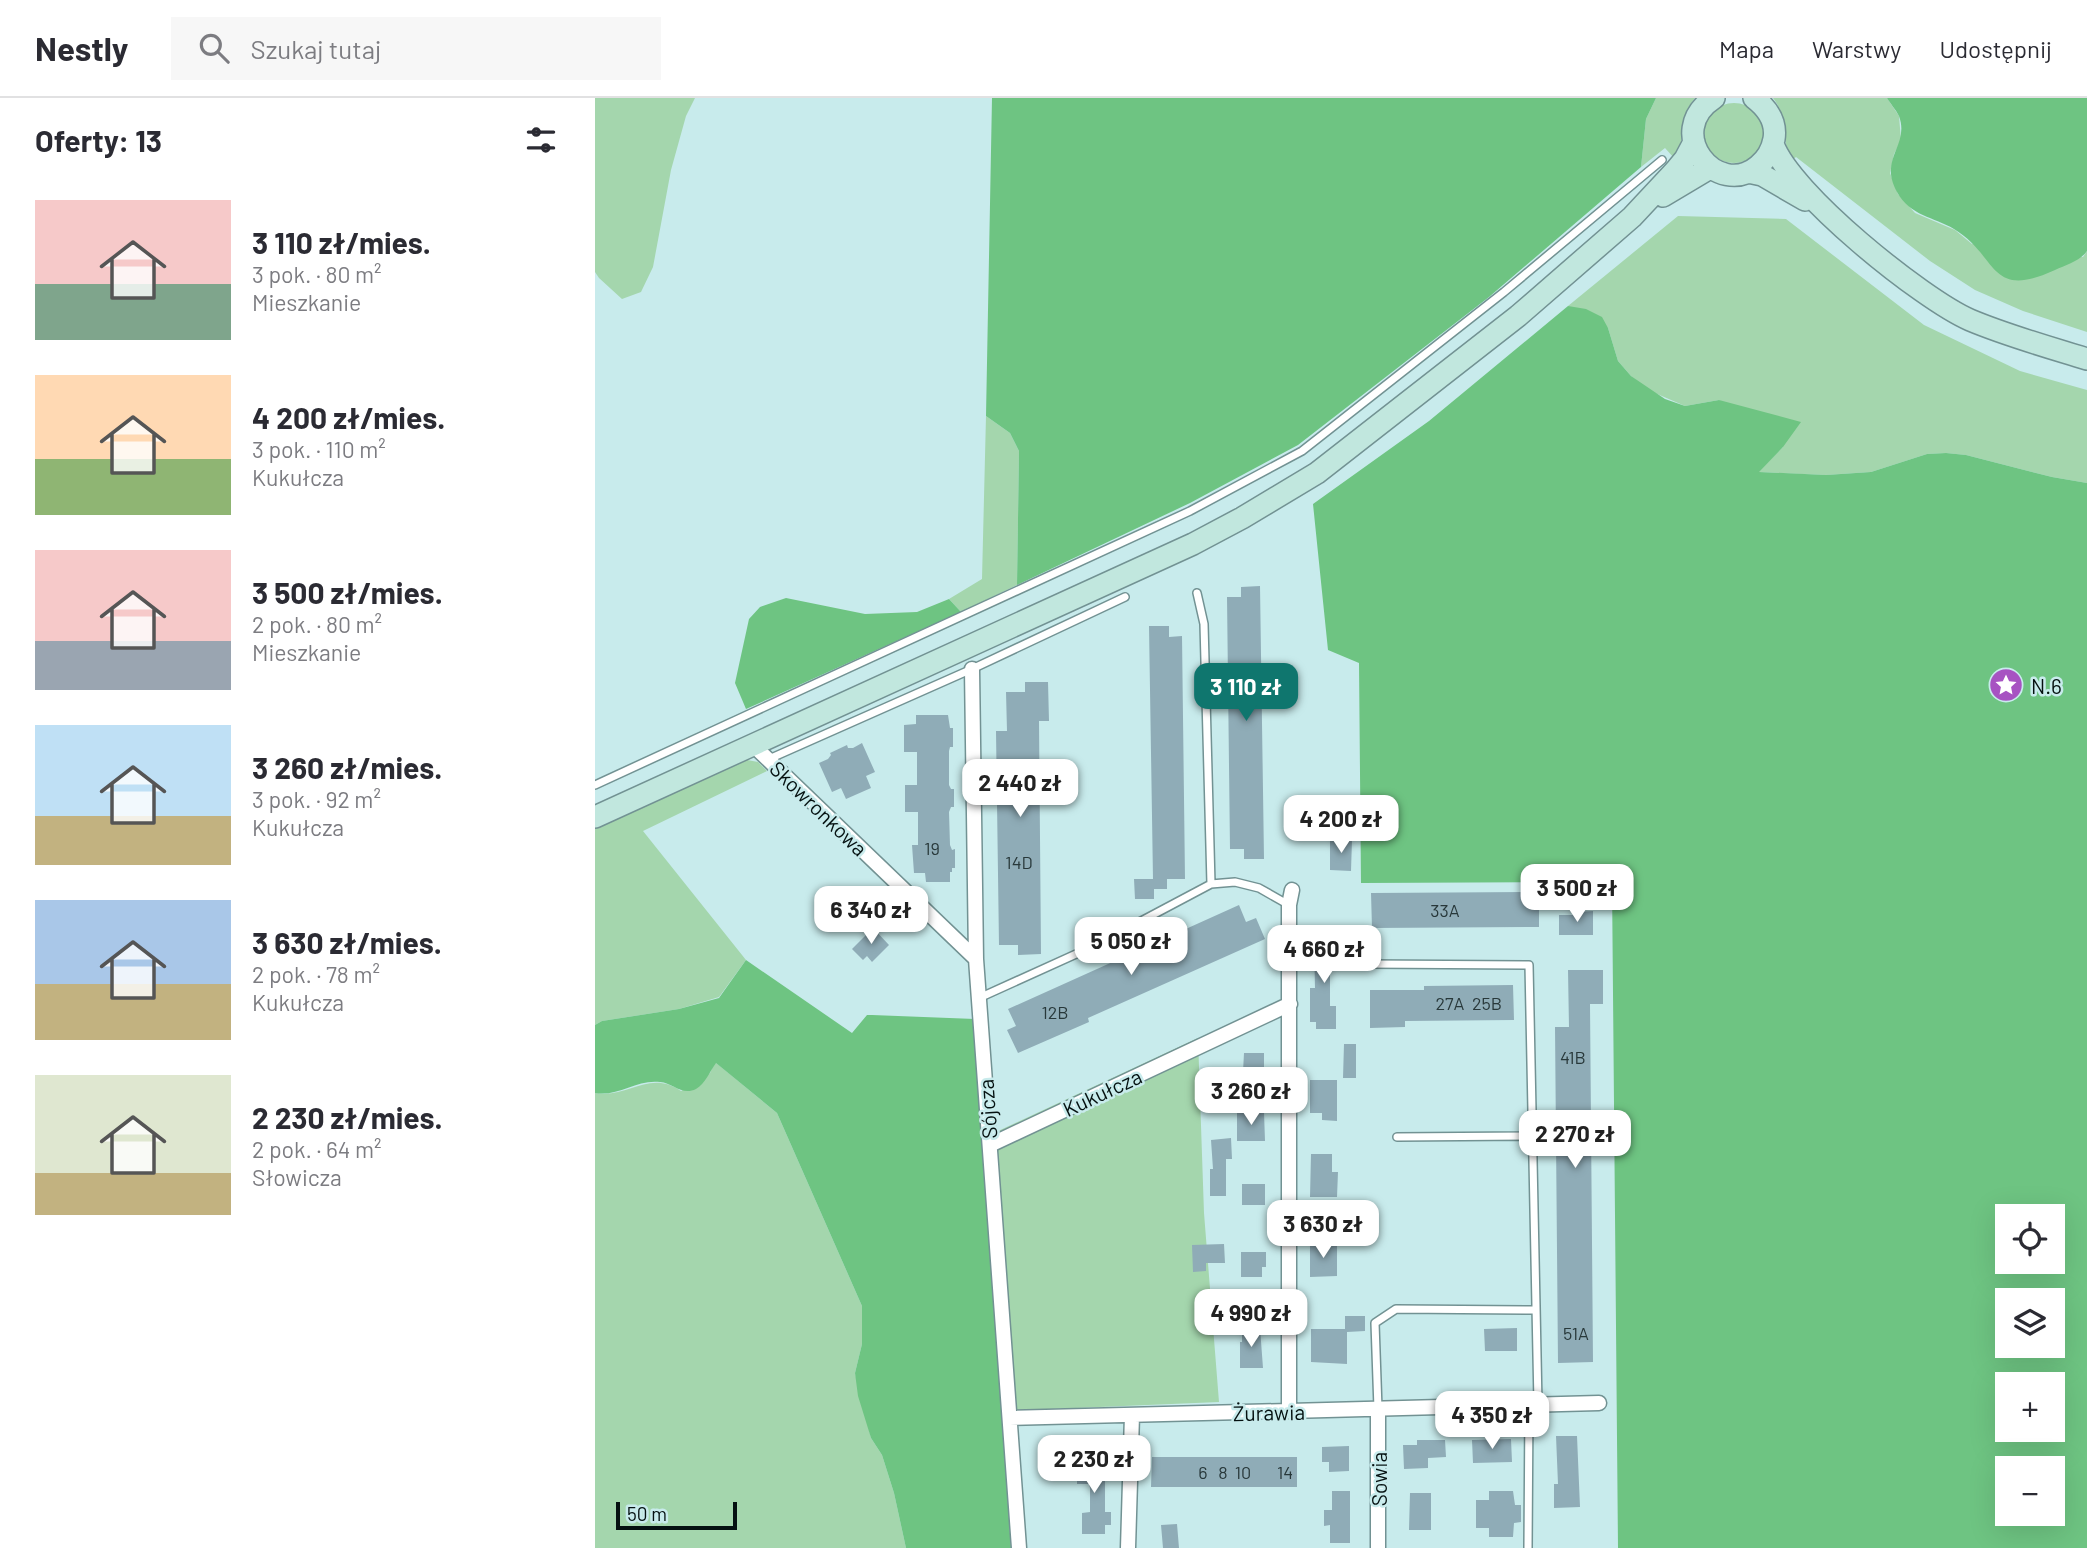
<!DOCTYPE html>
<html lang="pl">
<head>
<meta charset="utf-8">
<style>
  :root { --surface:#fff; --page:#f7f7f7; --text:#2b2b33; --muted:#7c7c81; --line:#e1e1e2; --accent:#0f766e }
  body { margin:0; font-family:Barlow,sans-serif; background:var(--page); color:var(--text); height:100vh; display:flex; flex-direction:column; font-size:26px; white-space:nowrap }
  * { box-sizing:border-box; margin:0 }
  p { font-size:23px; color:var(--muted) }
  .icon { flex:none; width:38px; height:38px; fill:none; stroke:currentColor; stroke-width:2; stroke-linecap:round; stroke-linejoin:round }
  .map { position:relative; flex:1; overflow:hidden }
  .sheet { display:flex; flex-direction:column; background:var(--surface); width:595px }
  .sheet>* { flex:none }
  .tools { position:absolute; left:1400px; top:1106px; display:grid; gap:14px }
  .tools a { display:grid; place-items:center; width:70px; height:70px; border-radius:0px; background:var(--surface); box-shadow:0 7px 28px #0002; font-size:35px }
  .scale { position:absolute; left:21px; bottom:18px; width:121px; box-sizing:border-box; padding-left:7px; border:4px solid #051111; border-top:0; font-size:19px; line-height:24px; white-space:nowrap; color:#051111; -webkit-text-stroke:5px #c8ebec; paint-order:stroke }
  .price { position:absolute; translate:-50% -60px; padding:0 16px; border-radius:14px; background:#fff; color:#222; font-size:23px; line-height:46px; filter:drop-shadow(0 2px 4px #0008) }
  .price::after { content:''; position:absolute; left:50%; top:42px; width:21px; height:16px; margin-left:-10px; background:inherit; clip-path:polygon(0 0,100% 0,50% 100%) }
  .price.on { background:var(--accent); color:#fff }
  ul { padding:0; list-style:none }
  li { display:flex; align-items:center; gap:21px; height:175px; padding:0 35px }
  li span { display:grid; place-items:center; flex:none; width:196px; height:140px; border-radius:0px; color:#555 }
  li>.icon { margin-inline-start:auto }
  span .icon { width:84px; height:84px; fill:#fffc; stroke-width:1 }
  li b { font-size:30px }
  h2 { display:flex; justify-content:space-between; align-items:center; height:84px; padding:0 35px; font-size:30px }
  header { display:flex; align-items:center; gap:42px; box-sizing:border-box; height:98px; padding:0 35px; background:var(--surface); border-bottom:2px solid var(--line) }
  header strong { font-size:33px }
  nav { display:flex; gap:38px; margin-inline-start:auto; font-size:24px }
  .search { width:490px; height:63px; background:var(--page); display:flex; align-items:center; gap:18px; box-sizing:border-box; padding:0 24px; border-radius:0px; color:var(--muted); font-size:26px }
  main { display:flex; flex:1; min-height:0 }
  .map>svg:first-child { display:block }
  .green { fill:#a4d6ad }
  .forest { fill:#6ec482; fill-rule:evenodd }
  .building { fill:#8facb7 }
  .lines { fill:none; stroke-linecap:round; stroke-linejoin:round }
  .lane-casing { stroke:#729293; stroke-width:10 }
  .street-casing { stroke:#729293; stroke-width:17 }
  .secondary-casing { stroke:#729293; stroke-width:24 }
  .lane { stroke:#fff; stroke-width:7 }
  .street { stroke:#fff; stroke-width:14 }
  .secondary { stroke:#c1e7de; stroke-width:21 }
  .labels { text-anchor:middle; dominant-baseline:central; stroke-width:5; stroke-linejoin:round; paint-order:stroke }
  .number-label { font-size:18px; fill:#28383a }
  .poi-label { font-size:21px; fill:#051111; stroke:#c8ebec; text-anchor:start }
  .street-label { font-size:21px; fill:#051111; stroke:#c8ebec }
</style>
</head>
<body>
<header>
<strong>Nestly</strong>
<div class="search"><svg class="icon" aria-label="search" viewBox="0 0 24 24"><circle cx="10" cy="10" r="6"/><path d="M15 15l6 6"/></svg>Szukaj tutaj</div>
<nav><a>Mapa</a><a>Warstwy</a><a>Udostępnij</a></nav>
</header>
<main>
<section class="sheet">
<h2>Oferty: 13<svg class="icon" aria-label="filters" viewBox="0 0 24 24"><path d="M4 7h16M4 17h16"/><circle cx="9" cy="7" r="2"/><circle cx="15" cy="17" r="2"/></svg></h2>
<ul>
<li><span style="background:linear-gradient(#f6c9c9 60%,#7fa58c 0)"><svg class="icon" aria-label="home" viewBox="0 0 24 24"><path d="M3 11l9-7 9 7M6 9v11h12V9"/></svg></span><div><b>3 110 zł/mies.</b><p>3 pok. · 80 m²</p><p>Mieszkanie</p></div></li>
<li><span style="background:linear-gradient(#ffd9b3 60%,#8fb573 0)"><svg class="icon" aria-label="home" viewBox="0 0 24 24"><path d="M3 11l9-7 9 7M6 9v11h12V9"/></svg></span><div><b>4 200 zł/mies.</b><p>3 pok. · 110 m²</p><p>Kukułcza</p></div></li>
<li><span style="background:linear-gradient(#f6c9c9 65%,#9aa5b1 0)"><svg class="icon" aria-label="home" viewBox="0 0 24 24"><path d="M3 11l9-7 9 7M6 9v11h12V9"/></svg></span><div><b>3 500 zł/mies.</b><p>2 pok. · 80 m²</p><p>Mieszkanie</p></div></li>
<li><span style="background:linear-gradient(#bfe0f5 65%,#c2b280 0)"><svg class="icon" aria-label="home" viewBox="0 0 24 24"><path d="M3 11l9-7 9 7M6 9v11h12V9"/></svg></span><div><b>3 260 zł/mies.</b><p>3 pok. · 92 m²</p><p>Kukułcza</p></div></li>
<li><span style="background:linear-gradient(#a9c7e8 60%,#c2b280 0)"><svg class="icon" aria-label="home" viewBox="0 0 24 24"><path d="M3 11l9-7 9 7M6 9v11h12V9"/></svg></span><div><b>3 630 zł/mies.</b><p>2 pok. · 78 m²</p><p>Kukułcza</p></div></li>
<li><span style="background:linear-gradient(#dfe7d0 70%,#c2b280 0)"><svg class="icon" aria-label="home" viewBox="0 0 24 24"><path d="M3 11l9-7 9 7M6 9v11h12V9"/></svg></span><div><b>2 230 zł/mies.</b><p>2 pok. · 64 m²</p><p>Słowicza</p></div></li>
</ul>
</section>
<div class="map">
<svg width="1492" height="1450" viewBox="0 0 1492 1450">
  <rect width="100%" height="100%" fill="#c8ebec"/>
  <path class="green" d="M0,0h100l-9,18 -15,54 -18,97 -12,25 -19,7 -23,-21 -4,-6z
    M1061,0h39c-20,24 -6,38 -21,60l-9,-10 -24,19 5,-48z
    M1178,0h114l12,18 2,24 -7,14 -4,19 8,21 17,19 40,17 17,14 111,13 4,-6v81l-64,-21 -48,-21 -45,-29 -134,-104 -5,4c-10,-21 -2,-43 -18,-63z
    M1109 35a30 30 0 1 1 60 0a30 30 0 1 1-60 0Z
    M1083,118l108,3 138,106 96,46 67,19v93l-35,-6 -86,-22 -20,-2 -19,1 -56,18 -45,3 -68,-3 25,-25 -64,-47 -34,6 -37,-16 -17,-14 -13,-15 -10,-33 -40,-22z
    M391,318l24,17 9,18 -2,134 -56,27 -12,-13 33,-20z
    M147,661l16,3 9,9 -124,60 103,129 -27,37 -40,12 -77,12 -7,4v-198z
    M603,940l6,175 15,189 -218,9 -20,-272z
    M120,964l62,51 85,193v38l-7,29 16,65 11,17 12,38 12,55h-311v-455c33,6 54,-24 86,-2l29,-18z"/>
  <path class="forest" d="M397,0h664l-10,21 -5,48 -152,130 -191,148 -108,58 -173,82 2,-134 -9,-18 -24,-17z
    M1292,0h200v153c-7,10 -21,14 -32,19 -67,31 -56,-14 -101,-41 -20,-12 -44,-13 -57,-37 -19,-34 13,-46 2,-76 -3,-6 -9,-13 -12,-18z
    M973,208l18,3 16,8 6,11 10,33 13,15 34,23 20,7 34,-6 82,22 -18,25 -24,25 67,3 45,-3 56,-18 19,-1 20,2 86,22 35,6v1065h-469l-6,-666 -251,1 -2,-220 -31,-13 -15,-146 116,-83zM1412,1118h46v46h-46zM1412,1202h46v46h-46zM1458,1286v46h-46v-46zM1458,1370v46h-46v-46z
    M191,500l79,16 52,-2 32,-13 12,13 -215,97 -11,-26 14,-64 11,-12z
    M151,862l106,73 15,-18h5l103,4 36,529h-105l-12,-55 -12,-38 -11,-17 -13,-42 -3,-23 7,-29v-38l-85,-193 -61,-50c-6,8 -11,21 -20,26 -14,7 -23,-6 -36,-7 -23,-3 -42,15 -65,11v-68l7,-4 77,-12 40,-11z"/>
  <path class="building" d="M665,488l4,273h-20v-10h-14l-3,-252h14v-10z
    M554,528h20v11l13,-1 3,243h-18v10h-13v10h-19l-1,-20h19z
    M430,584h23l1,39h-10l2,233 -23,1v-10h-19l-3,-214h11l-1,-39h19z
    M321,617h32l2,13h3v19h-3l-1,4v34l2,4h3v18h-3l-2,5 1,33 2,5 3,-1v19h-3v4h-2v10h-24l-1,-9h-11l-2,-28h6v-33h-13v-27h12v-33h-13v-27l12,-1z
    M267,645l13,29 -9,4 5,12 -25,11 -5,-11 -9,4 -13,-29 9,-4 3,-4 -1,-2 17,-8 1,3h5z
    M715,716h23v20h-23z
    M735,742h22l-1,31 -21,-1z
    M944,794v35l-167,1 -1,-35z
    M644,807l7,17 10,-4 9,21 -177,79 1,4 -71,31 -11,-23 9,-4 -8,-17z
    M998,813v24h-34v-20h19v-3z
    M278,830l16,17 -17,17 -5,-6 -4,4 -11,-11z
    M719,842h24l1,27h-9v39h6v23h-20v-7h-6v-34h5z
    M973,872h35v34h-13l3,358 -35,1 -3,-336h14z
    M918,887l1,35 -109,1v6l-35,1v-38h54v-4z
    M749,946h12v34h-13z
    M649,955h20v20l-21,-1z
    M715,982h27v41l-15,-1v-7h-12z
    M642,1014h27l1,29h-28z
    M636,1040l1,21h-6v37h-16v-27h3l-2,-29z
    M716,1056h21v18h6l-1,25h-27z
    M647,1086h23v21h-23z
    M753,1104h16v29h-16z
    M715,1145h27v33l-27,1z
    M629,1146l1,19h-19v8l-13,1 -1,-27z
    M646,1154h25v15h-4v10h-21z
    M750,1218h20v15l-18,1v32l-36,-2v-33h34z
    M647,1229l18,1 3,40h-23v-26h2z
    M922,1230v23h-32l-1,-22z
    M961,1338h21l3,71 -26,1v-24h4z
    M916,1341l1,23 -39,1 -1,-23z
    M822,1342h28l1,17 -18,1v10l-24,1 -1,-24h14z
    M754,1348v25l-20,1v-10h-7v-15z
    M482,1359h24v13h4v42h6v13h-6v9h-23v-21l8,-1v-24l-1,-4h-12z
    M557,1359h145v30h-146z
    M737,1393h18v52h-20v-18l-6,1v-16h8z
    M894,1393h24l2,14h6v17l-7,1 -1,14h-24v-9h-13v-28h13z
    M815,1395h21v37h-22z
    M582,1426l2,24h-16l-2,-23z"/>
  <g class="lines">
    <g class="lane-casing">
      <path id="lane" d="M602,495l7,31 7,260
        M174,661l203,-90 153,-72
        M0,687l595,-274 112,-60 202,-159 158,-132
        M771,866l163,1 9,439
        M384,900l117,-53 115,-61 24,-2 24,6 30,17
        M802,1039l136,-1
        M783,1311l-3,-86 21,-14 140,1
        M933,1450l1,-143"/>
    </g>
    <g class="street-casing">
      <path id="street" d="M377,571l4,290 43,589
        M158,647l223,214
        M395,1047l300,-141
        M783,1311v139
        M694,1313v-506l3,-15
        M415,1320l589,-15
        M533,1450l4,-133"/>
    </g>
    <g class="secondary-casing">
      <path id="secondary" d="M1119,0c-52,34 3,102 44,68 9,-7 14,-16 16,-27 3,-18 -7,-31 -20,-41
        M1178,46c17,49 149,155 197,176 38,16 78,27 117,39
        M1153,74l14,3 43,25
        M1068,98l47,-28
        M0,719l598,-273 49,-26 75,-45 201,-157 114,-99 43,-46 10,-12 9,-17"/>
    </g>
    <use href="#lane" class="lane"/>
    <use href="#street" class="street"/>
    <use href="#secondary" class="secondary"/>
  </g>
  <defs>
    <g id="sight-disc" transform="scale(1.75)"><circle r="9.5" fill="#a753c2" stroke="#c8ebec"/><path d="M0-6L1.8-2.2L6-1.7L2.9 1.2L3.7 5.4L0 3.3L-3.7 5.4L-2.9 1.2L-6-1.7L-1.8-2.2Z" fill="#fff"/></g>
  </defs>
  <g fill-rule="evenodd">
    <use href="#sight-disc" x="1411" y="587"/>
  </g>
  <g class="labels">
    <g class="number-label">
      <text x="337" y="750">19</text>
      <text x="424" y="764">14D</text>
      <text x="850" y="812">33A</text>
      <text x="855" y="905">27A</text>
      <text x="892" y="905">25B</text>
      <text x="460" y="914">12B</text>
      <text x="978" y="959">41B</text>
      <text x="981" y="1235">51A</text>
      <text x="608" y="1374">6</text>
      <text x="628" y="1374">8</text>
      <text x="648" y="1374">10</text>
      <text x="690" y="1374">14</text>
    </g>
    <g class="poi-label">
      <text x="1436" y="587">N.6</text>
    </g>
    <g class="street-label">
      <text transform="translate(224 710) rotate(44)">Skowronkowa</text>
      <text transform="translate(507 994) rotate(-25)">Kukułcza</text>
      <text transform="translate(392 1011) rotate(-94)">Sójcza</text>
      <text transform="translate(674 1314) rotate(-1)">Żurawia</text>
      <text transform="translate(783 1381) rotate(-90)">Sowia</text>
    </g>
  </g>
</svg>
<div class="tools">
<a><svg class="icon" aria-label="locate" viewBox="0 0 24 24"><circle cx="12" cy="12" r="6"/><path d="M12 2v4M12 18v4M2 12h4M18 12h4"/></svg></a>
<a><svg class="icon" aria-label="layers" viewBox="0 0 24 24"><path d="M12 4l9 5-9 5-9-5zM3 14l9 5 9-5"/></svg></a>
<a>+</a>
<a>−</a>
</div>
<div class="scale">50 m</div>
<b class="price on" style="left:651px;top:625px">3 110 zł</b>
<b class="price" style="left:425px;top:721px">2 440 zł</b>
<b class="price" style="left:746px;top:757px">4 200 zł</b>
<b class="price" style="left:982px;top:826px">3 500 zł</b>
<b class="price" style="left:276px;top:848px">6 340 zł</b>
<b class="price" style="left:536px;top:879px">5 050 zł</b>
<b class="price" style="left:729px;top:887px">4 660 zł</b>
<b class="price" style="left:656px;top:1029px">3 260 zł</b>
<b class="price" style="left:980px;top:1072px">2 270 zł</b>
<b class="price" style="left:728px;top:1162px">3 630 zł</b>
<b class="price" style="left:656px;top:1251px">4 990 zł</b>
<b class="price" style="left:897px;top:1353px">4 350 zł</b>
<b class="price" style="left:499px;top:1397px">2 230 zł</b>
</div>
</main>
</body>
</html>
